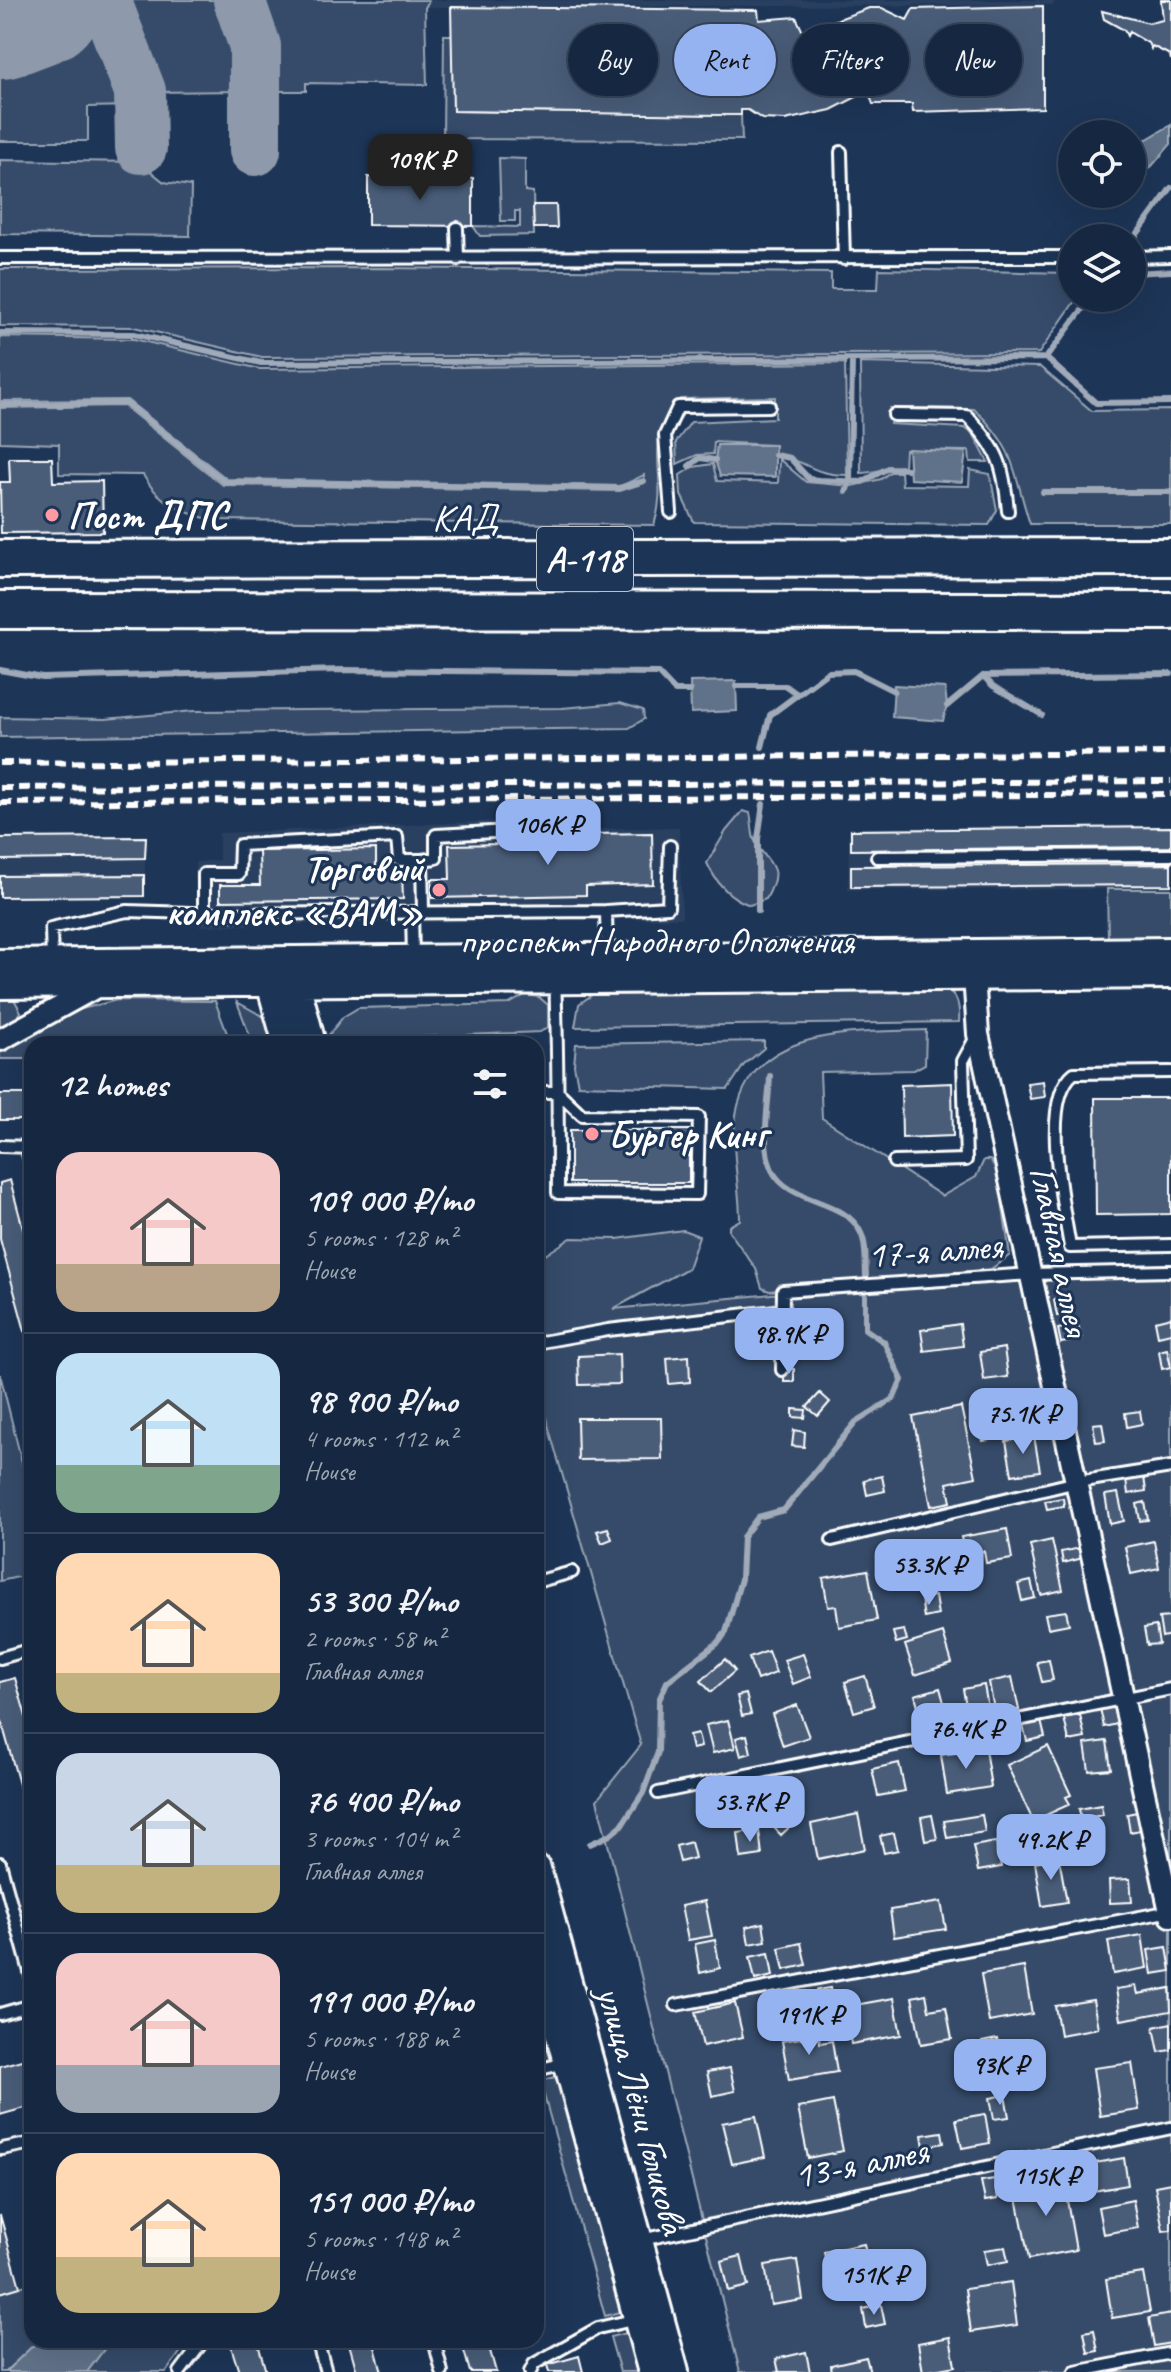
<!DOCTYPE html>
<html lang="en">
<head>
<meta charset="utf-8">
<style>
  :root { --surface:#162841; --page:#1f3048; --text:#f1f3f6; --muted:#9ea6b1; --line:#35445a; --accent:#95b2f1 }
  body { margin:0; font-family:Caveat,sans-serif; background:var(--page); color:var(--text); height:100vh; display:flex; flex-direction:column; font-size:30px; white-space:nowrap }
  * { box-sizing:border-box; margin:0 }
  p { font-size:26px; color:var(--muted) }
  .icon { flex:none; width:44px; height:44px; fill:none; stroke:currentColor; stroke-width:2; stroke-linecap:round; stroke-linejoin:round }
  .map { position:relative; flex:1; overflow:hidden }
  .side { position:absolute; left:24px; top:1036px; width:520px; height:1312px; display:flex; flex-direction:column; background:var(--surface); border-radius:24px; box-shadow:0 8px 32px #0002,0 0 0 2px var(--line) }
  .side>* { flex:none }
  .top-card { position:absolute; left:568px; top:24px; width:482px; height:72px; display:flex; gap:16px }
  .tools { position:absolute; left:1058px; top:120px; display:grid; gap:16px }
  .tools a { display:grid; place-items:center; width:88px; height:88px; border-radius:50%; background:var(--surface); box-shadow:0 8px 32px #0002,0 0 0 2px var(--line); font-size:40px }
  .price { position:absolute; translate:-50% -68px; padding:0 18px; border-radius:16px; background:var(--accent); color:#111; font-size:26px; line-height:52px; filter:drop-shadow(0 2px 4px #0008) }
  .price::after { content:''; position:absolute; left:50%; top:48px; width:24px; height:18px; margin-left:-12px; background:inherit; clip-path:polygon(0 0,100% 0,50% 100%) }
  .price.active { background:#222; color:#fff }
  ul { padding:0; list-style:none }
  li { display:flex; align-items:center; gap:24px; height:200px; padding:0 32px }
  li+li { border-top:2px solid var(--line) }
  li span { display:grid; place-items:center; flex:none; width:224px; height:160px; border-radius:24px; color:#555 }
  li>.icon { margin-inline-start:auto }
  span .icon { width:96px; height:96px; fill:#fffc; stroke-width:1 }
  li b { font-size:34px }
  h2 { display:flex; justify-content:space-between; align-items:center; height:96px; padding:0 32px; font-size:34px }
  .tag { padding:0 28px; border-radius:36px; background:var(--surface); box-shadow:0 8px 32px #0002,0 0 0 2px var(--line); font-size:28px; line-height:72px }
  .tag.active { background:var(--accent); color:#111 }
  .map>svg:first-child { display:block }
  .built { fill:#2a4161 }
  .green { fill:#364b69; stroke:#9aa5b4; stroke-width:2 }
  .water { fill:#617289; stroke:#a0aab8; stroke-width:2 }
  .lines { fill:none; stroke-linecap:round; stroke-linejoin:round }
  .stream { stroke:#a0aab8; stroke-width:6 }
  .taxiway { stroke:#8e9aab; stroke-width:52 }
  .runway { stroke:#8e9aab; stroke-width:130 }
  .building { fill:#4a5d79; stroke:#fff; stroke-width:2 }
  .lane-casing { stroke:#fff; stroke-width:16 }
  .street-casing { stroke:#fff; stroke-width:26 }
  .secondary-casing { stroke:#fff; stroke-width:34 }
  .highway-casing { stroke:#fff; stroke-width:42 }
  .lane { stroke:#1d3557; stroke-width:10 }
  .street { stroke:#1d3557; stroke-width:20 }
  .secondary { stroke:#1d3557; stroke-width:28 }
  .highway { stroke:#1d3557; stroke-width:36 }
  .rail { stroke:#fff; stroke-width:6; stroke-dasharray:12 6; stroke-linecap:butt }
  .poi-dot { fill:#ff9aa2; stroke:#1d3557; stroke-width:3 }
  .labels { text-anchor:middle; dominant-baseline:central; stroke-width:6; stroke-linejoin:round; paint-order:stroke }
  .shield { fill:#1d3557; stroke:#bbc2cd; stroke-width:2 }
  .shield-label { font-size:36px; font-weight:bold; fill:#fff }
  .poi-label { font-size:38px; font-weight:bold; fill:#fff; stroke:#1d3557; text-anchor:start }
  .street-label { font-size:38px; fill:#fff; stroke:#1d3557 }
</style>
</head>
<body>
<div class="map">
<svg width="1171" height="2372" viewBox="0 0 1171 2372">
  <rect width="100%" height="100%" fill="#1d3557"/>
  <filter id="ink" filterUnits="userSpaceOnUse"><feTurbulence type="fractalNoise" baseFrequency=".0125" numOctaves="2"/><feDisplacementMap in="SourceGraphic" scale="16" xChannelSelector="R" yChannelSelector="G"/><feConvolveMatrix kernelMatrix="1 2 1 2 8 2 1 2 1" color-interpolation-filters="sRGB"/></filter>
  <g filter="url(#ink)">
    <path class="built" d="M429,0h625v5l-629,2z
      M545,819l1,11 133,-3 3,91 -485,8 -2,-64 24,-2v-27z
      M1171,825v64l-323,1 1,-62z
      M146,837l-2,59 -144,1v-59z"/>
    <path class="green" d="M133,0h92l18,48 2,43 -96,1 -26,-67z
      M251,0h178l-4,8 2,77 -121,-2v8h-37l-2,-46z
      M82,19l24,10 22,63 1,14 -41,1v34h-88v-89z
      M444,35h8l2,76 287,4 1,25 -299,-1z
      M499,158l26,1v32l8,1 1,43 -54,1 -7,-10 47,1v-16h-5v10h-14z
      M0,160l139,2 25,20 27,4 -1,50 -190,-2z
      M381,268l450,5v16h47l1,-20 193,4v25h5l-38,55 -777,4 -128,-30 -134,-1v-57z
      M0,337l134,2 126,30 585,-6 2,112c-38,0 -40,-17 -75,-19l1,-11 -59,-3 -1,12 -16,1 -20,9 -1,-22 15,-20 84,-4v-21l-95,2c-41,47 -9,76 -26,126l-441,-5c-30,-7 -54,-17 -70,-45l-84,-1v-30l-59,-2v-34l124,-2 99,79 397,6 24,-8v-8l-23,11 -394,-7 -100,-79 -127,1z
      M860,363l180,4 52,44 79,-1v114h-141c-17,-52 -13,-75 -56,-115l-84,-1v16l75,4 9,7 14,27h-18l-1,-11 -64,-1 -1,16c-18,0 -27,7 -43,7z
      M779,459l27,23 46,4 29,-7 9,-7h11l1,13 67,1 1,-16 20,4 7,36 -8,15 -295,-3 -13,-27 -1,-20 13,-8 20,-3 4,17 61,2z
      M620,703l23,7 1,9 -15,9 -629,9v-20l105,2 89,-8 368,-3z
      M743,811l7,2c2,8 2,20 4,26 12,26 32,24 12,60l-16,6c-20,-7 -34,-22 -43,-42l19,-32z
      M1107,889h64v49h-63z
      M944,988c14,6 16,19 15,34l-384,5 4,-23 13,-9z
      M0,994l13,3 8,15 -6,8 -15,8z
      M525,995l14,2 9,8v22l-8,5 -216,9 19,-24 15,-9 151,-4z
      M117,1000l98,1 16,43h-199v15h-32v-7l74,-41z
      M237,1002l27,15 13,27h-24z
      M926,1030l-1,34 -11,6 -94,2 2,46 120,78 34,-19 8,-17h6l8,13 12,82 -19,14 -222,22 -7,-3 -6,-19 -27,-38v-5l11,-6c0,-36 -10,-70 -4,-105 15,-90 120,-82 190,-85z
      M764,1041v7l-20,17 -16,24 -150,-4 -4,-20 2,-21z
      M683,1230l16,6 -11,32 -75,41 434,-41 124,-4v1108h-431l-143,-572 44,-55 -105,-361v-123l35,-23 46,1z
      M0,1374l32,129v71l-32,7z
      M536,1989l19,69 -19,6z
      M559,2076l65,235 -19,5 -65,-235z
      M32,2283v57h7l-34,32h-5v-79z
      M630,2332l11,40h-21l-10,-35z
      M111,2340h78l-23,32h-79z"/>
    <path class="water" d="M1171,125v19l-19,22 -20,14v-39l15,-2z
      M717,445h58v32l-55,-1 -5,-16z
      M908,449l58,3 -4,30 -52,-3z
      M736,681l1,30 -46,2 -1,-31z
      M894,685l51,3 2,18 -4,15 -51,-4z
      M39,2340h72l-24,32h-82z"/>
    <g class="lines">
      <path class="stream" d="M1135,237l36,-49
        M1132,273l39,-2
        M0,333l134,1 127,29 785,-5 50,45 75,-1
        M1046,358l45,-60
        M0,405l126,-2 99,79 394,6 25,-7
        M775,455l15,3 19,21 10,1 43,2 26,-14 19,1
        M689,466l11,-8 15,2
        M846,492l4,-11 2,-121
        M1043,492h128
        M0,670l43,8 299,-8 316,3 17,18h15
        M983,676l10,10 49,29
        M736,686h50l11,8
        M947,706l36,-30 188,-2
        M762,747l8,-32 58,-43 26,-1 40,20
        M758,911v-72l5,-35
        M770,1076c-1,28 -10,68 2,94 17,35 74,28 89,63 6,12 4,30 5,43
        M590,1844l20,-9 12,-10 21,-32 15,-41 1,-52 8,-18 52,-40 7,-10 15,-53 2,-42 15,-20 26,-7 72,-88 37,-23 9,-19 -18,-38 -19,-13v-33"/>
      <path class="taxiway" d="M105,0l35,91 1,57
        M239,0l16,46v104"/>
      <path class="runway" d="M0,14l37,-14"/>
    </g>
    <path class="building" d="M1161,0h10v60l-1,-5 -18,-9 -1,3 -3,-6 -19,-11 -2,4 -3,-6 -20,-11 -2,-8 47,12 14,-3z
      M1043,6v102l-130,4 -1,-8h-39l-5,-13 -37,19 -46,10 -23,-1 -14,-9h-7v5h-23l-265,-4 -2,-104 307,3 1,10 37,-3 7,15 66,-24h13l25,12 6,-11z
      M368,177l105,1v48l-105,-1z
      M533,205h23l1,23h-23z
      M9,458h43l1,24 49,-1 1,51 -102,1 -1,-51h10z
      M1171,827v20l-320,3v-20z
      M560,829h23v19h7v-14l62,-1 1,51 -67,2v9l-154,3v-19h18l-1,-34 111,-2z
      M146,837l-1,21 -145,2v-22z
      M376,849v24h26l1,26 -183,2v-16h40l-1,-34z
      M1171,864v21l-320,2v-21z
      M144,875v21l-144,1v-21z
      M1043,1081l2,16 -15,2 -3,-16z
      M952,1083l1,53 -51,2 -1,-53z
      M0,1094h32v26h-32z
      M1095,1098h76v116l-75,1z
      M570,1130h119v53h-119z
      M10,1180l22,82v95l-32,-118v-56z
      M1066,1298l3,15 -12,3 -3,-16z
      M1171,1317v16l-13,3 -3,-15z
      M960,1324l3,22 -39,5 -3,-21z
      M1078,1325l4,14 -21,4 -3,-14z
      M1004,1348l4,29 -24,3 -4,-28z
      M1167,1349l4,18 -9,2 -3,-18z
      M619,1354l1,30 -41,1 -1,-29z
      M689,1356l1,26 -21,2 -2,-26z
      M784,1369h10v13h-10z
      M820,1393l10,9 -12,14 -11,-9z
      M961,1407l15,70 -29,6 4,19 -20,4 -18,-89z
      M793,1409l13,1 -1,8 -12,-1z
      M1140,1411l2,13 -15,3 -2,-14z
      M577,1418h84l1,41 -84,1z
      M986,1422l4,18 -7,1 -4,-18z
      M1102,1423l3,18 -9,1 -3,-18z
      M794,1430l11,2 -1,15 -12,-1z
      M1034,1436l6,35 -28,4 -6,-34z
      M882,1476l3,15 -18,4 -3,-15z
      M1144,1477l2,14 -18,3 -2,-14z
      M1118,1493l6,28 -14,3 -5,-29z
      M1063,1498l1,8 -17,3 -2,-8z
      M1145,1502l3,18 -8,1 -3,-17z
      M608,1528l4,11 -10,4 -5,-12z
      M1007,1529l5,30 -26,4 -2,-12 -20,3 -3,-17z
      M1052,1540l11,50 -22,5 -11,-50z
      M1154,1541l5,27 -28,6 -6,-27z
      M1080,1548l3,10 -20,5 -2,-11z
      M868,1570l9,50 -38,7 -3,-21 -8,1 -5,-29z
      M1031,1581l4,17 -13,3 -4,-17z
      M935,1596l3,19 -14,3 -3,-20z
      M1066,1611l3,13 -21,4 -3,-14z
      M1170,1617l1,18 -9,2 -3,-19z
      M1156,1626l3,18 -12,1 -3,-17z
      M904,1630l3,10 -11,3 -3,-11z
      M943,1633l9,30 -37,12 -10,-30z
      M768,1651l8,22 -19,7 -8,-22z
      M803,1654l8,23 -18,7 -9,-24z
      M725,1659l10,12 -24,21 -10,-11z
      M1049,1660l4,20 -11,2 -5,-20z
      M865,1676l9,30 -20,6 -9,-30z
      M1012,1677l7,33 -24,5 -6,-33z
      M15,1678l17,60v93l-32,-115v-34z
      M984,1685l5,28 -21,4 -5,-28z
      M940,1688l9,33 -25,7 -9,-33z
      M746,1694l5,20 -9,2 -5,-20z
      M797,1705l12,32 -26,9 -11,-32z
      M1113,1706l4,18 -13,3 -4,-19z
      M1080,1715l5,23 -16,3 -5,-23z
      M1040,1717l5,20 -18,4 -5,-19z
      M728,1720l7,28 -22,5 -7,-28z
      M698,1734l3,13 -9,2 -3,-13z
      M747,1735l4,18 -10,3 -5,-18z
      M1107,1741l4,28 -22,2 -4,-27z
      M1048,1746l23,49 -5,2 4,7 -37,17 -26,-56z
      M985,1749l6,38 -44,7 -6,-39z
      M899,1763l6,28 -27,5 -6,-27z
      M1101,1805l2,10 -22,4 -2,-10z
      M779,1807l15,16 -13,12 -15,-16z
      M1137,1812l3,18 -10,2 -3,-18z
      M858,1814l7,35 -47,10 -7,-35z
      M932,1815l5,24 -12,2 -4,-24z
      M982,1815l3,17 -38,6 -3,-17z
      M759,1830l3,25 -21,3 -3,-25z
      M894,1833l4,17 -14,3 -4,-17z
      M691,1842l4,16 -15,4 -4,-16z
      M996,1842l5,25 -23,4 -5,-25z
      M1059,1858l8,44 -25,4 -7,-44z
      M1130,1879l2,23 -22,1 -1,-23z
      M705,1901l7,35 -24,4 -7,-34z
      M941,1902l5,27 -52,8 -4,-27z
      M763,1923l3,18 -17,3 -3,-17z
      M1142,1935l5,33 -34,6 -5,-33z
      M715,1940l5,28 -20,5 -5,-29z
      M801,1943l5,22 -22,5 -5,-22z
      M1167,1947l4,24 -19,3 -4,-24z
      M769,1953l4,23 -18,4 -5,-23z
      M1024,1967l8,47 -43,8 -8,-48z
      M1136,1986l2,8 32,-6 1,23 -50,9 -5,-31z
      M830,1988l2,14 -12,2 -3,-14z
      M926,1994l3,16 17,-3 6,32 -31,5 -9,-47z
      M894,1998l7,37 -50,9 -7,-37z
      M1093,2000l5,28 -38,7 -5,-29z
      M735,2003l8,34 -40,9 -8,-34z
      M1171,2023v27l-12,2 -5,-25z
      M819,2035l1,8 12,-2 5,31 -48,8 -7,-39z
      M997,2039l3,15 -15,2 -3,-14z
      M32,2057v49l-32,9v-49z
      M1132,2063l7,47 -39,6 -7,-48z
      M730,2068l5,23 -23,5 -5,-24z
      M1005,2095l4,22 -15,2 -4,-21z
      M833,2101l10,50 -35,7 -10,-50z
      M985,2114l5,29 -28,5 -6,-29z
      M756,2116l9,41 -33,7 -10,-41z
      M942,2132l2,11 -20,4 -2,-12z
      M1124,2158l4,27 -35,6 -4,-27z
      M1063,2178l13,72 -47,9 -14,-72z
      M995,2179l3,20 -13,2 -4,-20z
      M1171,2183v47l-8,1 -8,-45z
      M1133,2200l5,28 -35,6 -5,-27z
      M0,2215l20,72 -20,6z
      M864,2244l8,41 -40,7 -8,-40z
      M1005,2247l3,14 -21,4 -3,-15z
      M741,2256l7,30 -20,5 -7,-30z
      M797,2260l6,40 -32,5 -6,-40z
      M1143,2273l7,39 -38,6 -6,-39z
      M1011,2282l6,43 -46,7 -6,-43z
      M881,2305l4,19 -19,4 -3,-19z
      M1171,2314v29l-17,3 -5,-28z
      M1094,2330l4,21 -10,2 -4,-21z
      M950,2337l5,29 -32,6 -5,-29z
      M229,2340h28l9,32h-27z
      M348,2340h25l9,32h-25z
      M461,2340h26l9,32h-26z
      M806,2352l4,20h-31l-3,-13z
      M579,2356l4,16h-34l-2,-7z
      M866,2357l4,15h-38l-1,-7z"/>
    <g class="lines">
      <g class="lane-casing">
        <path id="lane" d="M841,152l3,107
          M457,228l1,31
          M1132,257l39,-1
          M0,258l1072,-1
          M894,415l73,1c32,33 37,50 41,95
          M671,512l-6,-77 13,-28 91,-1
          M877,857l294,-2
          M422,860l14,-2v-23l95,-5
          M204,911v-37h35l1,-29 157,-8 2,23h23l1,51
          M606,911l62,-4 2,-61
          M412,912l1,46
          M52,963l-1,-35 76,-17 96,3 383,-3 1,45
          M1171,1072l-97,1c-35,27 -10,135 -4,174l101,-2
          M536,1092h22l24,23 117,2 -2,77 -139,-1c0,-71 0,-142 -3,-214
          M0,1146l32,1
          M26,1146l6,22
          M894,1162l72,-2 -3,-99 13,-24
          M536,1343l72,-13 175,-20
          M782,1370l1,-79 248,-17 140,-3
          M832,1540l245,-58 94,-15
          M536,1582l36,-10
          M0,1658l32,-9
          M658,1793l513,-104
          M0,1863l32,116
          M676,2005l495,-94
          M0,2014l32,-9
          M536,2070l30,-7
          M2,2149l30,-6
          M641,2240l530,-112
          M317,2340l9,32
          M434,2340l8,32
          M180,2372l24,-32
          M530,2372l4,-8 64,-36 39,-9
          M1075,2372l96,-19"/>
      </g>
      <g class="street-casing">
        <path id="street" d="M974,975l4,59 193,882
          M0,1040l102,-56"/>
      </g>
      <g class="secondary-casing">
        <path id="secondary" d="M0,964l1171,-12
          M286,968l9,14 16,62
          M277,969l-6,14 17,61
          M0,984l1171,-10
          M536,1869l138,503
          M536,1945l117,427"/>
      </g>
      <g class="highway-casing">
        <path id="highway" d="M0,559l1171,-2
          M0,610l1171,1"/>
      </g>
      <use href="#lane" class="lane"/>
      <use href="#street" class="street"/>
      <use href="#secondary" class="secondary"/>
      <use href="#highway" class="highway"/>
      <path class="rail" d="M0,763l1171,-10
        M0,788l1171,-7
        M0,803l1171,-9"/>
    </g>
  </g>
  <g class="poi-dot">
    <circle cx="52" cy="515" r="8"/>
    <circle cx="439" cy="890" r="8"/>
    <circle cx="592" cy="1134" r="8"/>
  </g>
  <g class="labels">
    <rect class="shield" x="537" y="527" width="96" height="64" rx="6"/>
    <g class="shield-label">
      <text x="585" y="559">А-118</text>
    </g>
    <g class="poi-label">
      <text x="68" y="515">Пост ДПС</text>
      <text x="423" y="868" text-anchor="end">Торговый<tspan x="423" dy="44">комплекс «ВАМ»</tspan></text>
      <text x="608" y="1134">Бургер Кинг</text>
    </g>
    <g class="street-label">
      <text x="465" y="517">КАД</text>
      <text x="657" y="940">проспект Народного Ополчения</text>
      <text transform="translate(935 1250) rotate(-4)">17-я аллея</text>
      <text transform="translate(1060 1251) rotate(78)">Главная аллея</text>
      <text transform="translate(642 2110) rotate(75)">улица Лёни Голикова</text>
      <text transform="translate(861 2163) rotate(-11)">13-я аллея</text>
    </g>
  </g>
</svg>
<div class="tools">
<a><svg class="icon" aria-label="locate" viewBox="0 0 24 24"><circle cx="12" cy="12" r="6"/><path d="M12 2v4M12 18v4M2 12h4M18 12h4"/></svg></a>
<a><svg class="icon" aria-label="layers" viewBox="0 0 24 24"><path d="M12 4l9 5-9 5-9-5zM3 14l9 5 9-5"/></svg></a>
</div>
<b class="price active" style="left:420px;top:202px">109K ₽</b>
<b class="price" style="left:548px;top:867px">106K ₽</b>
<b class="price" style="left:789px;top:1376px">98.9K ₽</b>
<b class="price" style="left:1023px;top:1456px">75.1K ₽</b>
<b class="price" style="left:929px;top:1607px">53.3K ₽</b>
<b class="price" style="left:966px;top:1771px">76.4K ₽</b>
<b class="price" style="left:750px;top:1844px">53.7K ₽</b>
<b class="price" style="left:1051px;top:1882px">49.2K ₽</b>
<b class="price" style="left:809px;top:2057px">191K ₽</b>
<b class="price" style="left:1000px;top:2107px">93K ₽</b>
<b class="price" style="left:1046px;top:2218px">115K ₽</b>
<b class="price" style="left:874px;top:2317px">151K ₽</b>
<div class="top-card">
<a class="tag">Buy</a>
<a class="tag active">Rent</a>
<a class="tag">Filters</a>
<a class="tag">New</a>
</div>
<section class="side">
<h2>12 homes<svg class="icon" aria-label="filters" viewBox="0 0 24 24"><path d="M4 7h16M4 17h16"/><circle cx="9" cy="7" r="2"/><circle cx="15" cy="17" r="2"/></svg></h2>
<ul>
<li><span style="background:linear-gradient(#f6c9c9 70%,#b9a48a 0)"><svg class="icon" aria-label="home" viewBox="0 0 24 24"><path d="M3 11l9-7 9 7M6 9v11h12V9"/></svg></span><div><b>109 000 ₽/mo</b><p>5 rooms · 128 m²</p><p>House</p></div></li>
<li><span style="background:linear-gradient(#bfe0f5 70%,#7fa58c 0)"><svg class="icon" aria-label="home" viewBox="0 0 24 24"><path d="M3 11l9-7 9 7M6 9v11h12V9"/></svg></span><div><b>98 900 ₽/mo</b><p>4 rooms · 112 m²</p><p>House</p></div></li>
<li><span style="background:linear-gradient(#ffd9b3 75%,#c2b280 0)"><svg class="icon" aria-label="home" viewBox="0 0 24 24"><path d="M3 11l9-7 9 7M6 9v11h12V9"/></svg></span><div><b>53 300 ₽/mo</b><p>2 rooms · 58 m²</p><p>Главная аллея</p></div></li>
<li><span style="background:linear-gradient(#c9d6e8 70%,#c2b280 0)"><svg class="icon" aria-label="home" viewBox="0 0 24 24"><path d="M3 11l9-7 9 7M6 9v11h12V9"/></svg></span><div><b>76 400 ₽/mo</b><p>3 rooms · 104 m²</p><p>Главная аллея</p></div></li>
<li><span style="background:linear-gradient(#f6c9c9 70%,#9aa5b1 0)"><svg class="icon" aria-label="home" viewBox="0 0 24 24"><path d="M3 11l9-7 9 7M6 9v11h12V9"/></svg></span><div><b>191 000 ₽/mo</b><p>5 rooms · 188 m²</p><p>House</p></div></li>
<li><span style="background:linear-gradient(#ffd9b3 65%,#c2b280 0)"><svg class="icon" aria-label="home" viewBox="0 0 24 24"><path d="M3 11l9-7 9 7M6 9v11h12V9"/></svg></span><div><b>151 000 ₽/mo</b><p>5 rooms · 148 m²</p><p>House</p></div></li>
</ul>
</section>
</div>
</body>
</html>
